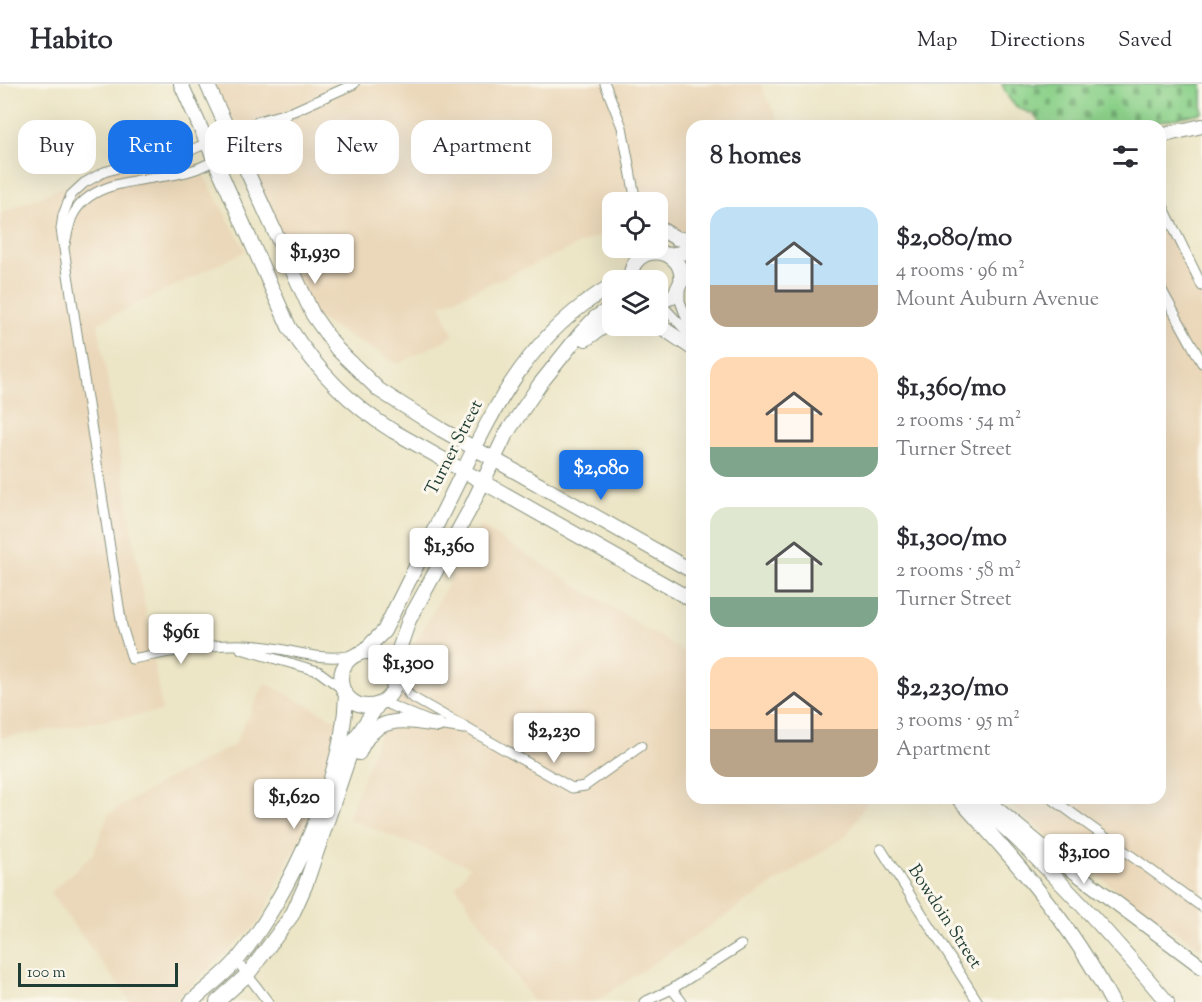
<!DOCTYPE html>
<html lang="en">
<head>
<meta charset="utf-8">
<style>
  :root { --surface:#fff; --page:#f2f2f3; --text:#2b2b33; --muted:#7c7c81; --line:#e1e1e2; --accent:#1a73e8 }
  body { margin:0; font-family:"Sorts Mill Goudy",serif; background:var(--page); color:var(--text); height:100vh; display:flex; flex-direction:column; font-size:22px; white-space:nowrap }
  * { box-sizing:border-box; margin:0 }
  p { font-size:20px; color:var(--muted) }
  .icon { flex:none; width:33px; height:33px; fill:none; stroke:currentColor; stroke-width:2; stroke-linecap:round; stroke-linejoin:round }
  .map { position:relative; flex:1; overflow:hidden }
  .sheet { position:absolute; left:686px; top:36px; width:480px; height:684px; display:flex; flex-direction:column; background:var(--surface); border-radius:18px; box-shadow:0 6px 24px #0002 }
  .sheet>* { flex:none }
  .hud { position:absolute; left:18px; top:36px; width:570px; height:54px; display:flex; gap:12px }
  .buttons { position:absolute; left:602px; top:108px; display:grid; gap:12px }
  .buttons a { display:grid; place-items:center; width:66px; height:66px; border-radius:12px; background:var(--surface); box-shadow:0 6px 24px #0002; font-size:30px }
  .scale { position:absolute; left:18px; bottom:15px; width:160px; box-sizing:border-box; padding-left:6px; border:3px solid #1f3d34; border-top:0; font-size:16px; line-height:21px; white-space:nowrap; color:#1f3d34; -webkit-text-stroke:4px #fbf7ec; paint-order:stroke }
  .price { position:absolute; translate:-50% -51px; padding:0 14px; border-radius:6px; background:#fff; color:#222; font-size:20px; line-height:39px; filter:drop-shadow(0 2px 3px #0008) }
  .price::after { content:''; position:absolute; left:50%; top:36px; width:18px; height:14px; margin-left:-9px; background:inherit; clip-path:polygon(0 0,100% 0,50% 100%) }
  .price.active { background:var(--accent); color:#fff }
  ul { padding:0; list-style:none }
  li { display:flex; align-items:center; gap:18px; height:150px; padding:0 24px }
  li span { display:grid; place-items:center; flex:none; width:168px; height:120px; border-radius:18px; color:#555 }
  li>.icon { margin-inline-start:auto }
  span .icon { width:72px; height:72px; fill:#fffc; stroke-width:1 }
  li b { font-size:26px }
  h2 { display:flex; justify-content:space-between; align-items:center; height:72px; padding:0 24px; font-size:26px }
  .chip { padding:0 21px; border-radius:18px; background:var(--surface); box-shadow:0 6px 24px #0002; font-size:21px; line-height:54px }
  .chip.active { background:var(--accent); color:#fff }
  header { display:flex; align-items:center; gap:36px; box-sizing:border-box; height:84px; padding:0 30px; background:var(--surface); border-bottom:2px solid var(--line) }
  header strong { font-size:28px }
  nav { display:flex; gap:33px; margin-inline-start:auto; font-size:21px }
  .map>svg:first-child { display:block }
  .built { fill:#ebd8ba }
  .cemetery { fill:url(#cemetery-stones); stroke:#56875f; stroke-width:1.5 }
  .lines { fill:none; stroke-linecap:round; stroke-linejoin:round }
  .minor-casing { stroke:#86917d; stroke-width:11 }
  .secondary-casing { stroke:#86917d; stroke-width:16 }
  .minor { stroke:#fff; stroke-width:9 }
  .secondary { stroke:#fff; stroke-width:14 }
  .labels { text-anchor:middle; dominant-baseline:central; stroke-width:6; stroke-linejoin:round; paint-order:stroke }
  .street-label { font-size:18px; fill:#1f3d34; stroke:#fbf7ec }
</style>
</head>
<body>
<header>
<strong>Habito</strong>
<nav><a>Map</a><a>Directions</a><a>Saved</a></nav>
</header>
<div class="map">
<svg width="1202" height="918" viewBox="0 0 1202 918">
  <defs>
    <pattern id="cemetery-stones" width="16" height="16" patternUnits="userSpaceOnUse" patternTransform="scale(1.5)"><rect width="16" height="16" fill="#8cd18a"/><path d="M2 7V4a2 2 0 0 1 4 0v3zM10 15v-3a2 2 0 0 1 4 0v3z" fill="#72ab72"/></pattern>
  </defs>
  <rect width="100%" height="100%" fill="#fbf7ec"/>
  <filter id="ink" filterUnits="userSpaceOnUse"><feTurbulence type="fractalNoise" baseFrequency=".0167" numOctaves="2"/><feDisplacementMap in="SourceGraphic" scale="12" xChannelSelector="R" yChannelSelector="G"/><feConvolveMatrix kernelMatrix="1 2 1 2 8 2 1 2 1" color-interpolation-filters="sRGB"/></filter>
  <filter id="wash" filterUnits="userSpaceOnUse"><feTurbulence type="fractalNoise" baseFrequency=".008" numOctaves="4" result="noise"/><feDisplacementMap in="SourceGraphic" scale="24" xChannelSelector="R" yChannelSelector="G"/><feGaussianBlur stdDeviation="1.35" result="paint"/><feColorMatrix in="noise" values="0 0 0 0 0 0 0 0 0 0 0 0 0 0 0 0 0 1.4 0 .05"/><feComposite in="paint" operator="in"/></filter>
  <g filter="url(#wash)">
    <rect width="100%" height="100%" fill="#ece5c6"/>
    <path class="built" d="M213,0h547l21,42h-89l-1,106 -34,-2v-28h-45v28l-171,75 12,31 -55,28 -85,-49z
      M181,51l65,116 -148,72 64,388 -162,27v-524z
      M1160,127l42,87v651l-55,-35 -118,-92 -24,-24h155z
      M480,442l211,130 1,142h178l-23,37 -252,167h-62l-77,-116 14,-19 -122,-48 58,-159z
      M265,599l73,38 -30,100 -49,101 -86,80h-42l-81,-109 44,-40 14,-39 58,-34 68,-35z"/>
    <path class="cemetery" d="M1002,0h200v29l-65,13h-95l-8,-12c-19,-5 -25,-12 -32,-30z"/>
  </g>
  <g filter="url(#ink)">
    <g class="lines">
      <g class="minor-casing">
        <path id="minor" d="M605,0l17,43 14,75
          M1160,116l42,86
          M65,160c2,-9 4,-19 7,-27 21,-45 92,-33 129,-50 30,-13 59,-33 86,-52
          M1160,203l42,76
          M680,204v13l12,33
          M660,219l29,31
          M241,565l77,22 23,17
          M354,571c-31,7 -56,-4 -87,-8 -44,-7 -91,4 -135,12l-10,-33 -61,-397 2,-14 8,-20 13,-12 20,-11 40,-12 28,-2 90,-38 32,-9 60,-27
          M396,592l14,20 162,92 13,-2 56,-40
          M383,618l55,23 26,4
          M1051,714l151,109
          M881,765l97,153
          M237,877l31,41
          M672,905l10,13
          M644,918l28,-13 69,-44"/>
      </g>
      <g class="secondary-casing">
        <path id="secondary" d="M181,0l108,243c27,42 61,78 104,104l299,169
          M207,0l106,231 24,34 42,41 63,40 250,141
          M1160,52l42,-10
          M657,143l19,11 16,3
          M669,171l23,-4
          M630,196c1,-40 56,-34 51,2
          M657,219l17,-7 7,-14 11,-11
          M657,240l35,24
          M586,255l26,-18
          M341 595a27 27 0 1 1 54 0a27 27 0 1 1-54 0Z
          M363,568l21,-21c20,-41 41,-82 61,-123 45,-90 75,-168 167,-223
          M393,583l16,-47 61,-111 36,-75 34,-50 40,-50 15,-16 17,-11
          M359,669c15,-39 44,-33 79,-28
          M958,714c58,63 114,127 154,204
          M971,714c72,61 136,132 196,204
          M992,721l64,53 146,109
          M191,918c15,-14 34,-27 47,-43 51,-62 106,-183 108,-264
          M217,918l31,-28 44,-59 13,-29 50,-147 22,-33"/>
      </g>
      <use href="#minor" class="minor"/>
      <use href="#secondary" class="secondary"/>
    </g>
  </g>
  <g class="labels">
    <g class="street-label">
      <text transform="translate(455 364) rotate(-63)">Turner Street</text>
      <text transform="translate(944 833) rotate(57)">Bowdoin Street</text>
    </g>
  </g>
</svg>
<div class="buttons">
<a><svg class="icon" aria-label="locate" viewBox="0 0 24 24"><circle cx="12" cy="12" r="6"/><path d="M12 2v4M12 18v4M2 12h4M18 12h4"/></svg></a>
<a><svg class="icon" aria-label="layers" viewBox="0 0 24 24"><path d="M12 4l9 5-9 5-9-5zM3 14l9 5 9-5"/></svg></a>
</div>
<div class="scale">100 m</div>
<b class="price" style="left:315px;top:201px">$1,930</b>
<b class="price active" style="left:601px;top:417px">$2,080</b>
<b class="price" style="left:449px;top:495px">$1,360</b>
<b class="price" style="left:181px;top:581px">$961</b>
<b class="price" style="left:408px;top:612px">$1,300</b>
<b class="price" style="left:554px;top:680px">$2,230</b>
<b class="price" style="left:294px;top:746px">$1,620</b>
<b class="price" style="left:1084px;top:801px">$3,100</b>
<div class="hud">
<a class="chip">Buy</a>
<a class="chip active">Rent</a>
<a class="chip">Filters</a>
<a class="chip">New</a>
<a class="chip">Apartment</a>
</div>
<section class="sheet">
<h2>8 homes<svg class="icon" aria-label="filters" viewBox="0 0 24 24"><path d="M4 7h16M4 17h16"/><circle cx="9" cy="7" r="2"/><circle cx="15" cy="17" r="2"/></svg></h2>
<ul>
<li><span style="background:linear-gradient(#bfe0f5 65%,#b9a48a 0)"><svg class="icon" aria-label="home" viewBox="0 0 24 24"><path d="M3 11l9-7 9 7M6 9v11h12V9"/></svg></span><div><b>$2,080/mo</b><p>4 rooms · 96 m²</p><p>Mount Auburn Avenue</p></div></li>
<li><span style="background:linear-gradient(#ffd9b3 75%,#7fa58c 0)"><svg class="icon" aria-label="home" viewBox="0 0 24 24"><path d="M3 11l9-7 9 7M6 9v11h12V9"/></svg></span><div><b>$1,360/mo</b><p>2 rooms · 54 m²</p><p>Turner Street</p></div></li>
<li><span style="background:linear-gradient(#dfe7d0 75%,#7fa58c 0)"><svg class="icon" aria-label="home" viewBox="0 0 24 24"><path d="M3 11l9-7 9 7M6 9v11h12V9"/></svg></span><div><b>$1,300/mo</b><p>2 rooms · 58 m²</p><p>Turner Street</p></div></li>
<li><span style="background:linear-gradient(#ffd9b3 60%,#b9a48a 0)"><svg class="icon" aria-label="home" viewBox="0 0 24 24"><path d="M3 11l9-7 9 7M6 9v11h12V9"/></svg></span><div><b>$2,230/mo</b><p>3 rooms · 95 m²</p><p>Apartment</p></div></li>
</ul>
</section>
</div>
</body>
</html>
